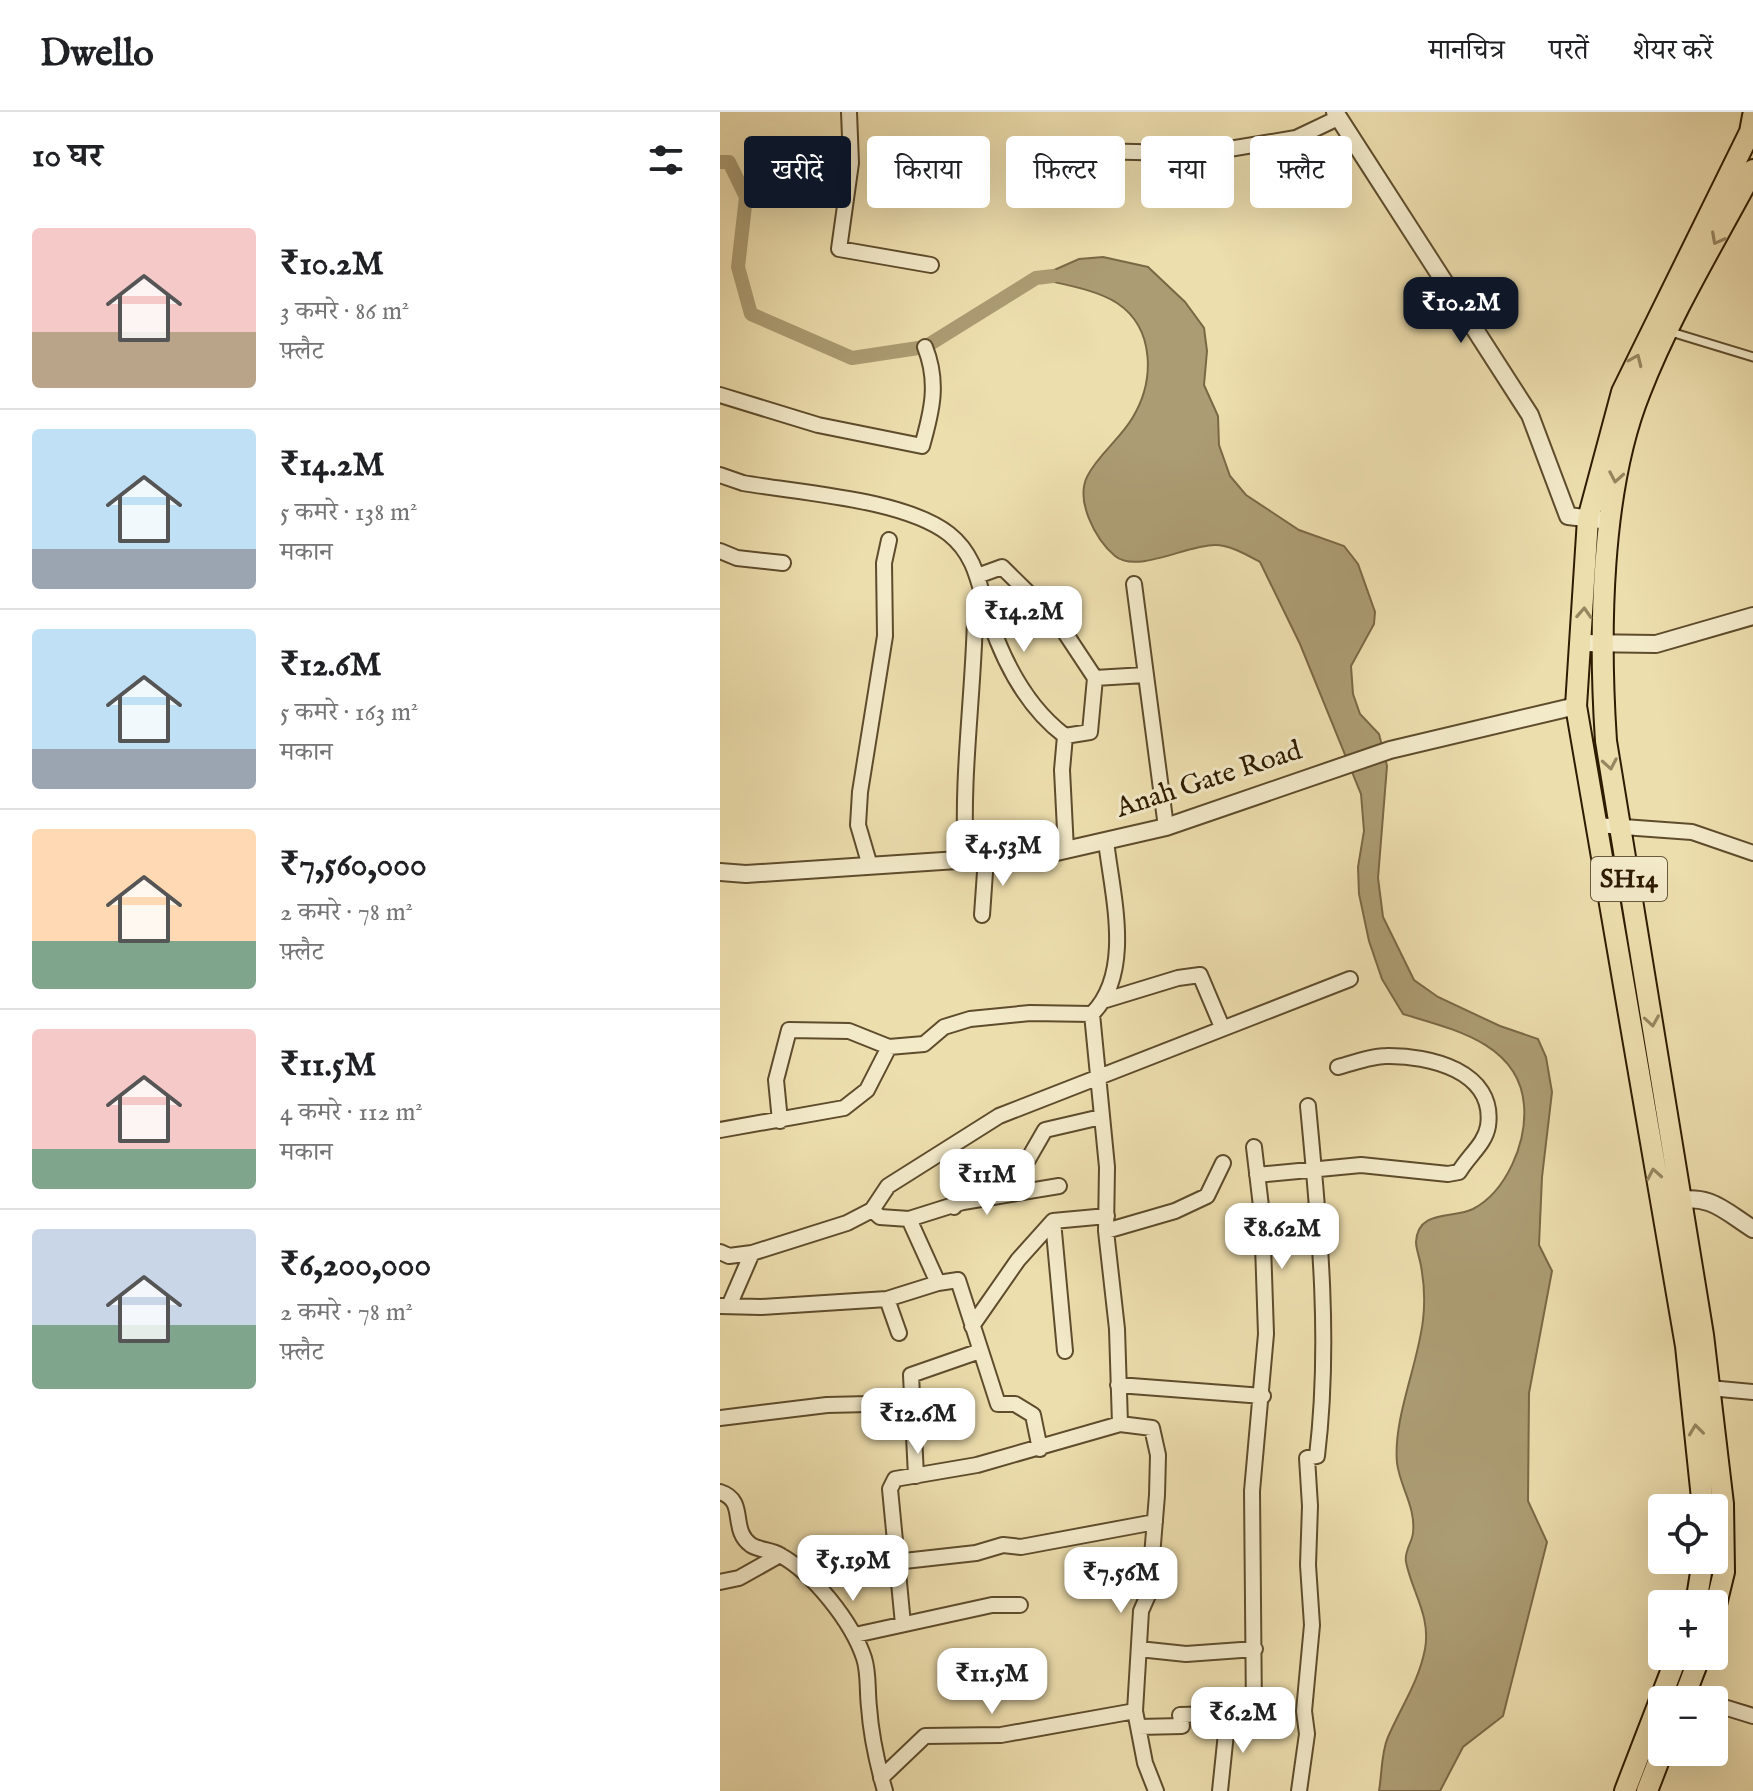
<!DOCTYPE html>
<html lang="hi">
<head>
<meta charset="utf-8">
<style>
  :root { --surface:#fff; --page:#f6f6f6; --text:#202124; --muted:#757577; --line:#e0e0e0; --accent:#111827 }
  body { margin:0; font-family:"IM FELL English","Noto Serif Devanagari",serif; background:var(--page); color:var(--text); height:100vh; display:flex; flex-direction:column; font-size:30px; white-space:nowrap }
  * { box-sizing:border-box; margin:0 }
  p { font-size:26px; color:var(--muted) }
  .icon { flex:none; width:44px; height:44px; fill:none; stroke:currentColor; stroke-width:2; stroke-linecap:round; stroke-linejoin:round }
  .map { position:relative; flex:1; overflow:hidden }
  .details { display:flex; flex-direction:column; background:var(--surface); width:720px }
  .details>* { flex:none }
  .banner { position:absolute; left:24px; top:24px; width:760px; height:72px; display:flex; gap:16px }
  .buttons { position:absolute; left:928px; top:1382px; display:grid; gap:16px }
  .buttons a { display:grid; place-items:center; width:80px; height:80px; border-radius:8px; background:var(--surface); box-shadow:0 8px 32px #0002; font-size:40px }
  .price { position:absolute; translate:-50% -68px; padding:0 18px; border-radius:16px; background:#fff; color:#222; font-size:26px; line-height:52px; filter:drop-shadow(0 2px 4px #0008) }
  .price::after { content:''; position:absolute; left:50%; top:48px; width:24px; height:18px; margin-left:-12px; background:inherit; clip-path:polygon(0 0,100% 0,50% 100%) }
  .price.current { background:var(--accent); color:#fff }
  ul { padding:0; list-style:none }
  li { display:flex; align-items:center; gap:24px; height:200px; padding:0 32px }
  li+li { border-top:2px solid var(--line) }
  li span { display:grid; place-items:center; flex:none; width:224px; height:160px; border-radius:8px; color:#555 }
  li>.icon { margin-inline-start:auto }
  span .icon { width:96px; height:96px; fill:#fffc; stroke-width:1 }
  li b { font-size:34px }
  h2 { display:flex; justify-content:space-between; align-items:center; height:96px; padding:0 32px; font-size:34px }
  .pill { padding:0 28px; border-radius:8px; background:var(--surface); box-shadow:0 8px 32px #0002; font-size:28px; line-height:72px }
  .pill.current { background:var(--accent); color:#fff }
  header { display:flex; align-items:center; gap:48px; box-sizing:border-box; height:112px; padding:0 40px; background:var(--surface); border-bottom:2px solid var(--line) }
  header strong { font-size:38px }
  nav { display:flex; gap:44px; margin-inline-start:auto; font-size:28px }
  main { display:flex; flex:1; min-height:0 }
  .map>svg:first-child { display:block }
  .water { fill:#ac9c73; stroke:#7a6845; stroke-width:2 }
  .lines { fill:none; stroke-linecap:round; stroke-linejoin:round }
  .canal { stroke:#ac9c73; stroke-width:14 }
  .service-casing { stroke:#5e4c2c; stroke-width:11 }
  .minor-casing { stroke:#5e4c2c; stroke-width:18 }
  .tertiary-casing { stroke:#5e4c2c; stroke-width:20 }
  .primary-casing { stroke:#2e1b00; stroke-width:24 }
  .service { stroke:#f3eaca; stroke-width:7 }
  .minor { stroke:#f3eaca; stroke-width:14 }
  .tertiary { stroke:#f3eaca; stroke-width:16 }
  .primary { stroke:#eddeae; stroke-width:20 }
  .oneway { stroke:#978660 }
  .labels { text-anchor:middle; dominant-baseline:central; stroke-width:6; stroke-linejoin:round; paint-order:stroke }
  .shield { fill:#f3eaca; stroke:#69593d; stroke-width:2 }
  .shield-label { font-size:26px; font-weight:bold; fill:#2e1b00 }
  .street-label { font-size:28px; fill:#2e1b00; stroke:#f3eaca }
</style>
</head>
<body>
<header>
<strong>Dwello</strong>
<nav><a>मानचित्र</a><a>परतें</a><a>शेयर करें</a></nav>
</header>
<main>
<section class="details">
<h2>10 घर<svg class="icon" aria-label="filters" viewBox="0 0 24 24"><path d="M4 7h16M4 17h16"/><circle cx="9" cy="7" r="2"/><circle cx="15" cy="17" r="2"/></svg></h2>
<ul>
<li><span style="background:linear-gradient(#f6c9c9 65%,#b9a48a 0)"><svg class="icon" aria-label="home" viewBox="0 0 24 24"><path d="M3 11l9-7 9 7M6 9v11h12V9"/></svg></span><div><b>₹10.2M</b><p>3 कमरे · 86 m²</p><p>फ़्लैट</p></div></li>
<li><span style="background:linear-gradient(#bfe0f5 75%,#9aa5b1 0)"><svg class="icon" aria-label="home" viewBox="0 0 24 24"><path d="M3 11l9-7 9 7M6 9v11h12V9"/></svg></span><div><b>₹14.2M</b><p>5 कमरे · 138 m²</p><p>मकान</p></div></li>
<li><span style="background:linear-gradient(#bfe0f5 75%,#9aa5b1 0)"><svg class="icon" aria-label="home" viewBox="0 0 24 24"><path d="M3 11l9-7 9 7M6 9v11h12V9"/></svg></span><div><b>₹12.6M</b><p>5 कमरे · 163 m²</p><p>मकान</p></div></li>
<li><span style="background:linear-gradient(#ffd9b3 70%,#7fa58c 0)"><svg class="icon" aria-label="home" viewBox="0 0 24 24"><path d="M3 11l9-7 9 7M6 9v11h12V9"/></svg></span><div><b>₹7,560,000</b><p>2 कमरे · 78 m²</p><p>फ़्लैट</p></div></li>
<li><span style="background:linear-gradient(#f6c9c9 75%,#7fa58c 0)"><svg class="icon" aria-label="home" viewBox="0 0 24 24"><path d="M3 11l9-7 9 7M6 9v11h12V9"/></svg></span><div><b>₹11.5M</b><p>4 कमरे · 112 m²</p><p>मकान</p></div></li>
<li><span style="background:linear-gradient(#c9d6e8 60%,#7fa58c 0)"><svg class="icon" aria-label="home" viewBox="0 0 24 24"><path d="M3 11l9-7 9 7M6 9v11h12V9"/></svg></span><div><b>₹6,200,000</b><p>2 कमरे · 78 m²</p><p>फ़्लैट</p></div></li>
</ul>
</section>
<div class="map">
<svg width="1033" height="1679" viewBox="0 0 1033 1679">
  <rect width="100%" height="100%" fill="#eddeae"/>
  <filter id="stains"><feTurbulence type="fractalNoise" baseFrequency=".0025" numOctaves="4"/><feColorMatrix values="0 0 0 0 .2 0 0 0 0 .09 0 0 0 0 .02 0 0 0 .5 -.17"/></filter>
  <radialGradient id="worn" r=".72"><stop offset=".6" stop-color="#630" stop-opacity="0"/><stop offset="1" stop-color="#630" stop-opacity=".3"/></radialGradient>
  <path class="water" d="M383,145l45,10 37,35 19,26 3,23 -3,34 14,31 1,29 11,31 16,19 53,35 45,16 14,18 17,48 -1,12 -23,42 2,28 7,20 19,20 8,32 -9,112 5,39 31,63 24,17 62,29 38,13 8,18 6,35 -10,85 -3,68 13,26 -23,122 -1,108 19,41 -44,174 -40,31 -23,44h-61c3,-17 2,-38 9,-54 13,-30 31,-56 37,-88 6,-33 -13,-57 -19,-87 -2,-11 6,-19 7,-29 3,-26 -13,-46 -16,-70 -4,-45 21,-98 26,-143 2,-17 1,-38 -2,-54 -1,-7 -5,-17 -5,-24 2,-33 37,-23 57,-33 34,-18 54,-67 51,-104 -5,-62 -72,-76 -121,-91l-21,-35 -13,-38 -10,-47 -1,-27 6,-36 -3,-37 -61,-150 -40,-82c-13,-7 -30,-17 -45,-17 -29,0 -78,29 -100,11 -19,-16 -41,-56 -27,-81 11,-21 33,-37 45,-58 21,-35 23,-88 -16,-114 -22,-14 -56,-19 -81,-25l43,-19z"/>
  <g class="lines">
    <path class="canal" d="M0,50h9l17,35 -8,70 13,47 101,44 73,-11 111,-69 17,-2"/>
    <g class="service-casing">
      <path id="service" d="M951,220l82,25"/>
    </g>
    <g class="minor-casing">
      <path id="minor" d="M129,0l2,51 -12,86 92,16
        M372,39l86,2 45,-3 73,-12 42,-20
        M0,283l98,30 104,21c10,-35 17,-64 3,-99
        M0,363l23,8c57,10 161,16 206,51 29,23 30,55 41,87 15,44 38,87 75,115l25,-4 5,-54
        M0,439l17,7 46,5
        M260,463l22,-8 56,55 37,56 50,-3
        M414,472l32,243
        M345,624l-3,34 4,80
        M876,713l96,7 61,21
        M386,729c6,53 28,131 -14,173l15,153 -1,64 11,98 3,95
        M246,747c-5,-80 7,-160 9,-240l14,-1
        M150,754l-12,-41 2,-33 25,-156 -1,-73 5,-23
        M262,803l4,-57
        M386,888l72,-22 22,-3 22,52
        M60,1009l-4,-41 13,-50 60,1 40,16 35,-3 20,-17 26,-8 60,-6 62,1
        M0,1018l124,-22 23,-18 22,-43
        M306,1051l19,-33 56,-13
        M537,1063l104,-10 87,9 11,-2c10,-17 26,-28 29,-46 8,-55 -59,-71 -102,-70 -15,0 -32,7 -48,11
        M234,1095l9,-29 -9,-30
        M152,1098l8,7 29,2 29,64 20,-3 40,124h17l18,11 7,34
        M189,1107l54,-17 96,-16
        M333,1109l12,130
        M386,1119l69,-20 32,-15 16,-33
        M0,1140l9,4 23,-3 95,-30 25,-13 16,-24 111,-70 351,-137
        M167,1187l12,34
        M0,1194l41,1 126,-8 51,-16
        M9,1194l23,-53
        M252,1214l46,-66 35,-39 54,-5
        M398,1273l145,11
        M989,1276l44,4
        M0,1306l107,-13 84,-2
        M196,1364l-5,-101 69,-24
        M0,1380c28,9 9,37 31,53 8,5 20,5 29,10 34,19 72,67 84,103 5,15 3,33 5,49 2,29 8,56 16,84
        M175,1450l81,-9 27,-8 18,2 134,-25
        M0,1470l19,-4 41,-23
        M183,1512l-13,-135 5,-10 82,-14 143,-41 32,4 6,27 -1,40 -8,98 -8,18 -6,100 10,52 11,28
        M135,1523l137,-30h28
        M419,1537l47,5 69,-5
        M994,1592l39,12
        M418,1615l44,-1 -2,-11 74,-2 -2,-222 14,-157 -4,-119 -8,-68
        M161,1666l44,-42 76,-1 134,-24
        M500,1679l8,-77
        M579,1679l8,-57 -3,-23 8,-86 -4,-60 2,-59 -3,-48 10,-2c14,-117 2,-233 -9,-350"/>
    </g>
    <g class="tertiary-casing">
      <path id="tertiary" d="M615,0l195,303 38,101 42,5
        M862,531l74,1 97,-28
        M0,760l26,2 302,-20 118,-27 224,-77 186,-44
        M952,1089c39,-7 50,8 81,28"/>
    </g>
    <g class="primary-casing">
      <path id="primary" d="M983,1396l-17,-162 -110,-640 12,-187 34,-127 128,-260 3,-16
        M976,1492l7,-44
        M994,1501l10,-41 -1,-68 -20,-169 -97,-594c-7,-106 -6,-250 34,-349 30,-77 74,-149 113,-222
        M963,1588l17,-44
        M905,1679l52,-135
        M927,1679l15,-39"/>
    </g>
    <use href="#service" class="service"/>
    <use href="#minor" class="minor"/>
    <use href="#tertiary" class="tertiary"/>
    <use href="#primary" class="primary"/>
  </g>
  <defs><path id="oneway-chevron" d="M-2-3.5L2.5 0L-2 3.5" fill="none" stroke-width="1.6" stroke-linecap="round" stroke-linejoin="round" transform="scale(2)"/></defs>
  <g class="oneway">
    <use href="#oneway-chevron" transform="translate(997 127) rotate(118)"/>
    <use href="#oneway-chevron" transform="translate(916 248) rotate(-66)"/>
    <use href="#oneway-chevron" transform="translate(896 365) rotate(100)"/>
    <use href="#oneway-chevron" transform="translate(864 501) rotate(-87)"/>
    <use href="#oneway-chevron" transform="translate(890 652) rotate(80)"/>
    <use href="#oneway-chevron" transform="translate(932 909) rotate(81)"/>
    <use href="#oneway-chevron" transform="translate(934 1062) rotate(-100)"/>
    <use href="#oneway-chevron" transform="translate(976 1318) rotate(-97)"/>
  </g>
  <g class="labels">
    <rect class="shield" x="871" y="745" width="76" height="44" rx="6"/>
    <g class="shield-label">
      <text x="909" y="767">SH14</text>
    </g>
    <g class="street-label">
      <text transform="translate(489 668) rotate(-18)">Anah Gate Road</text>
    </g>
  </g>
  <rect width="100%" height="100%" filter="url(#stains)"/>
  <rect width="100%" height="100%" fill="url(#worn)"/>
</svg>
<div class="buttons">
<a><svg class="icon" aria-label="locate" viewBox="0 0 24 24"><circle cx="12" cy="12" r="6"/><path d="M12 2v4M12 18v4M2 12h4M18 12h4"/></svg></a>
<a>+</a>
<a>−</a>
</div>
<b class="price current" style="left:741px;top:233px">₹10.2M</b>
<b class="price" style="left:304px;top:542px">₹14.2M</b>
<b class="price" style="left:283px;top:776px">₹4.53M</b>
<b class="price" style="left:267px;top:1105px">₹11M</b>
<b class="price" style="left:562px;top:1159px">₹8.62M</b>
<b class="price" style="left:198px;top:1344px">₹12.6M</b>
<b class="price" style="left:133px;top:1491px">₹5.19M</b>
<b class="price" style="left:401px;top:1503px">₹7.56M</b>
<b class="price" style="left:272px;top:1604px">₹11.5M</b>
<b class="price" style="left:523px;top:1643px">₹6.2M</b>
<div class="banner">
<a class="pill current">खरीदें</a>
<a class="pill">किराया</a>
<a class="pill">फ़िल्टर</a>
<a class="pill">नया</a>
<a class="pill">फ़्लैट</a>
</div>
</div>
</main>
</body>
</html>
